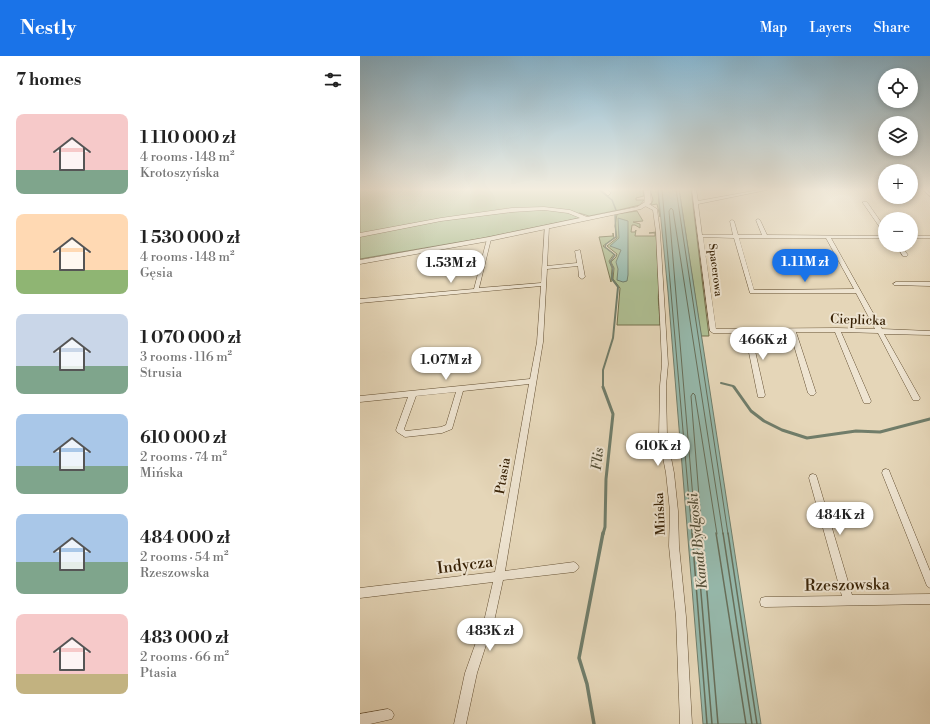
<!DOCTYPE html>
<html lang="en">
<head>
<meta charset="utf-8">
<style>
  :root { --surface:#fff; --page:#f6f6f6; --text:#222; --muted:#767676; --accent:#1a73e8 }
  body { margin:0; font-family:"Libre Bodoni",serif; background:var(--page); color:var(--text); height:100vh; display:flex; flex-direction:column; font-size:15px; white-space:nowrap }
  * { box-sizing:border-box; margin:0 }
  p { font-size:13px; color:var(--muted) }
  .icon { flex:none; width:22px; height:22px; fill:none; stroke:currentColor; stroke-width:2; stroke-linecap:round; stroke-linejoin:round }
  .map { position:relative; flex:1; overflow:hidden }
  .drawer { display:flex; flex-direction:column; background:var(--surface); width:360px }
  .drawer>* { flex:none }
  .controls { position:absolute; left:518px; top:12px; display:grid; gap:8px }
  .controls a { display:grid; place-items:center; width:40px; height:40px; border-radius:50%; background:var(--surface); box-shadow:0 2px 6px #0003; font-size:20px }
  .price { position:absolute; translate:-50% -34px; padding:0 9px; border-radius:14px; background:#fff; color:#222; font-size:13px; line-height:26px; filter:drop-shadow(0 1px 2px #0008) }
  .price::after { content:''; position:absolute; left:50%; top:24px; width:12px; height:9px; margin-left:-6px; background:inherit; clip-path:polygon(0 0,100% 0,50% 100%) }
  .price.active { background:var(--accent); color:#fff }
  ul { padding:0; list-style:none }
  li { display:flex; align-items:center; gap:12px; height:100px; padding:0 16px }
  li span { display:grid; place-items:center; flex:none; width:112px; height:80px; border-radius:8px; color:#555 }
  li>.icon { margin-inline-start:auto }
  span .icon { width:48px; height:48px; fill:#fffc; stroke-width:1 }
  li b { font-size:17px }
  h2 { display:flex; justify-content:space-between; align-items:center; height:48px; padding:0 16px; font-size:17px }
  header { display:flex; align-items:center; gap:24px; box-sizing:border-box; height:56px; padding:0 20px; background:var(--accent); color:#fff }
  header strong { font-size:19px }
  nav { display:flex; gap:22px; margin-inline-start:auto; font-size:14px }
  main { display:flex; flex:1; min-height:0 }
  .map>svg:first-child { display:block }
  .green { fill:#afbf93; stroke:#74704c }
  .water { fill:#96b9ac; stroke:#707d6a }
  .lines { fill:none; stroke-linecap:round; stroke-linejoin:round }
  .shore-far1 { stroke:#676e59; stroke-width:1 }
  .shore { stroke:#676e59; stroke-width:1.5 }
  .stream-far3 { stroke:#707d6a; stroke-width:1.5 }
  .stream-far2 { stroke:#707d6a; stroke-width:2 }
  .stream-far1 { stroke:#707d6a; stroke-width:3 }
  .stream { stroke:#707d6a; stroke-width:3.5 }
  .minor-casing { stroke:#634f32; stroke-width:1 }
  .tertiary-casing { stroke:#634f32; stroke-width:1 }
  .minor { fill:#eee4d1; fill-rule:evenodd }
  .tertiary { fill:#eee4d1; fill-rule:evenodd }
  .labels { text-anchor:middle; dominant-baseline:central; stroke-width:4; stroke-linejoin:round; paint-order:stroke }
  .far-street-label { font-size:11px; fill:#382206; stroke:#eee4d1 }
  .street-label { font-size:13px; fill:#382206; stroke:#eee4d1 }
  .water-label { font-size:14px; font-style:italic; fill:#544f38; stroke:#eee4d1 }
  .near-street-label { font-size:16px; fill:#382206; stroke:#eee4d1 }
</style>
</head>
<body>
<header>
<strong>Nestly</strong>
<nav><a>Map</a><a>Layers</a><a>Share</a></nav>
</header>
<main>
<section class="drawer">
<h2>7 homes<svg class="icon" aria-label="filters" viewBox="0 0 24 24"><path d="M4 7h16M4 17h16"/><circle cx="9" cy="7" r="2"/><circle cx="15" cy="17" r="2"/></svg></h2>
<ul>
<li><span style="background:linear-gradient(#f6c9c9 70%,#7fa58c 0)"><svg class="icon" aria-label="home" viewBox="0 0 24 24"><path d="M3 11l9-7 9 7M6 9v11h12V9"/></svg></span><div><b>1 110 000 zł</b><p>4 rooms · 148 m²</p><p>Krotoszyńska</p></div></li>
<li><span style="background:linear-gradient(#ffd9b3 70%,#8fb573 0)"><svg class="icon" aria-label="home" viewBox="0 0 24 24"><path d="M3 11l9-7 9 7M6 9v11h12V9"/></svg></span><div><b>1 530 000 zł</b><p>4 rooms · 148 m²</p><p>Gęsia</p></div></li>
<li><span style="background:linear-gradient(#c9d6e8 65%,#7fa58c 0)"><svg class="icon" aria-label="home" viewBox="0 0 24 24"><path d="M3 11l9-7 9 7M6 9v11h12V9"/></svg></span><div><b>1 070 000 zł</b><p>3 rooms · 116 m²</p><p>Strusia</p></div></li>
<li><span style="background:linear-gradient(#a9c7e8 65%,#7fa58c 0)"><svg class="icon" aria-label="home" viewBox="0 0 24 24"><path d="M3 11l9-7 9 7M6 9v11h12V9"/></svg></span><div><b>610 000 zł</b><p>2 rooms · 74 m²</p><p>Mińska</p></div></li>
<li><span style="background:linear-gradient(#a9c7e8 60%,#7fa58c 0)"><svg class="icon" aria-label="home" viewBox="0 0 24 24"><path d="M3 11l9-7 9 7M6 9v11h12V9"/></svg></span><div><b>484 000 zł</b><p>2 rooms · 54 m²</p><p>Rzeszowska</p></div></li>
<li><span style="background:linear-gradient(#f6c9c9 75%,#c2b280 0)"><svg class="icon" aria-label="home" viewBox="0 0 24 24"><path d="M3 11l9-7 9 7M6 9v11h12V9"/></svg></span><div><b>483 000 zł</b><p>2 rooms · 66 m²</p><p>Ptasia</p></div></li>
</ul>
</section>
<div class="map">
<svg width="570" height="668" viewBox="0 0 570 668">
  <rect width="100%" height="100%" fill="#e5d6b8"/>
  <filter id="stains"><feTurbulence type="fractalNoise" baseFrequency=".005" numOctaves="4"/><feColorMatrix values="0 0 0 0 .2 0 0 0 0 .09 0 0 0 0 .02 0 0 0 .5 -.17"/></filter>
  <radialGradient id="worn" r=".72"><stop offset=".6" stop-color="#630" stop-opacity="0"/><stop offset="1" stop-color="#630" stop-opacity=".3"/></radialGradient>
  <path class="green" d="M0,133h240l8,7 3,-3 -4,-4h36l1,7 -8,2v2h8l-4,5 -21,5 -30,6 -10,-3 -3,2 3,3 -96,20 -123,21z
    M290,133h8l2,28 -3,-13 -6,1 2,-5z
    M319,133h12l18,147h-8z
    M277,155l6,10 -10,1 7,2v4l-5,-3h-3l-1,7h4l1,-2 -1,6h20v-3h-6l7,-1 3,57c-2,11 1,24 1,36h-43l3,-37 -7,-9 1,-11 -3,-6 5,-5 1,-3 -10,-8 10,-8 -2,-12 2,-12z
    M253,177l1,5 -11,8 11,8 -5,7 3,7 -1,14 -12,-45 14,-1z"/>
  <path class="water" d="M298,133h21l82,535h-58l-35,-432z
    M258,162l10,3v54l-1,6 -4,1 -6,-2 1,-11 -2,-7 5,-12 -11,-4 9,-8z"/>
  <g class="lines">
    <path class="shore-far1" d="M302,133l30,345
      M316,133l52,345
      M336,478l-27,-323 2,-3 2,2 50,324
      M342,478l-11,-138 2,-3 2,2 22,139"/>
    <path class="shore" d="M332,477l15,191
      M336,477l16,191
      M342,477l16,191
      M356,477l30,191
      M363,477l29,191
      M368,477l29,191"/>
    <path class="stream-far3" d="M238,133l14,11 4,10
      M252,220l1,-8 -3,-6 5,-7 -10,-8 1,-3 10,-7 -1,-24"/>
    <path class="stream-far2" d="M361,327l12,3 2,2
      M243,332v-18l10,-32 5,-51 -6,-8v-4"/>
    <path class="stream-far1" d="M243,331l10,27 -7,65 -1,48 -2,7
      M374,331l17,24 13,10 18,9 25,8 49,-7 24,1 50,-13"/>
    <path class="stream" d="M234,668l-7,-40 -8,-26 24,-125"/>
    <g class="minor-casing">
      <path id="minor" d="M332,133h4l2,12 66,-12h8l-74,15 4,31h31l-3,-14 2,-1 2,1 4,14h24l-6,-15 2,-1 2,1 7,15 118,1v2h-54l51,91 48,2v4l-46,-1 36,64 -1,2h-6l-35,-67 -37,-1 30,69 -1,2h-6l-1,-2 -28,-69h-39l20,61 -2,2h-4l-2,-2 -18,-61 -39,1 14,62 -1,2h-6l-13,-64h-32l-3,-2zM343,181l31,1 16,55h106l19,36 -38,-1 -121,1zM379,182h87l28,51 -100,1z
        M562,133h4l4,4v3z
        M503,146h4l18,26v4h-2l-20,-29z
        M285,148h4l8,5 3,23 8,132 -2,22 1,51 7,36 4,38 1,35 7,71 6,107h-12l-4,-107 -7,-71 1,-35 -4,-38 -7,-36 1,-51 2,-22 -6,-132 -3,-22 -8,-4z
        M185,170l4,1 -2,39 30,-3 -2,-12 5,-1 5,27 -3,2 -3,-2 -1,-11 -31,3 -4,73 -38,229 69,-9 3,2 2,3 -2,3 -3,2 -71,8 -8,37 -18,56 -11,51h-12l11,-51 20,-56 8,-35 -133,16v-10l135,-16 34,-188 -66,7 -11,38 -10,4 -37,4 -8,-5 -1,-2 12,-33 -48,5v-6l170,-17 7,-37 4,-56 -181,17v-4l114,-10 13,-50 2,-1 2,1 -12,49 62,-5zM96,336l-10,33 -5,2 -35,4 -2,-2 12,-33z
        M551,180h19v2h-19z
        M536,189h4l8,10 -1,1h-4z
        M536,226h34v4l-36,-1 -1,-1z
        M526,413l3,1 1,3 40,98v17l-3,-2 -45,-113 1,-3z
        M453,418l3,1 1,3 35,117 78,-1v10l-165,3 -4,-1 -1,-4 1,-4 4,-1 77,-1 -33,-118 1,-3z
        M28,653l4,2 2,4 -2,4 -22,5h-10v-10z"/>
    </g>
    <g class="tertiary-casing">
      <path id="tertiary" d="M284,133h6l1,14 -10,6 -152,32 -129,23v-4l129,-23 91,-19 -12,-5 -24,-3 -32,2 -71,9 -81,16v-4l81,-15 71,-10 32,-1 26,3 17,7 50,-10 8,-5z"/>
    </g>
    <use href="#minor" class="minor"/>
    <use href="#tertiary" class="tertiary"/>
  </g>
  <linearGradient id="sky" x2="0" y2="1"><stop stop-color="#87b6d0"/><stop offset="0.59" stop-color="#f3eddf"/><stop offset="1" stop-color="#f3eddf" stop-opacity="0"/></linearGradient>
  <rect width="570" height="226" fill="url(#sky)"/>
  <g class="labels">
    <g class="far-street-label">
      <text transform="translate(355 214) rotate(83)">Spacerowa</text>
    </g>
    <g class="street-label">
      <text transform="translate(498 264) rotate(2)">Cieplicka</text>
      <text transform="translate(143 420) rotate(-80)">Ptasia</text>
      <text transform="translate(300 458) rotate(-93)">Mińska</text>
    </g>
    <g class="water-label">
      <text transform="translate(238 403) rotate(-84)">Flis</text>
      <text transform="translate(338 485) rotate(-96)">Kanał Bydgoski</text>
    </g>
    <g class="near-street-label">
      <text transform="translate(105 509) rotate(-7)">Indycza</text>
      <text transform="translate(487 529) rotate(-1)">Rzeszowska</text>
    </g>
  </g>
  <rect width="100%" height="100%" filter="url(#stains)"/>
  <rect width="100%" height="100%" fill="url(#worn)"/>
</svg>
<div class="controls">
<a><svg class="icon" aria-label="locate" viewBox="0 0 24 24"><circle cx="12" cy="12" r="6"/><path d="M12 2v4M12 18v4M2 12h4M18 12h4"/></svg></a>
<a><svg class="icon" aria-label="layers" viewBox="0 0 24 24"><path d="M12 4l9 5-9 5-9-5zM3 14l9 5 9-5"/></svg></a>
<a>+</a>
<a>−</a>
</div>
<b class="price active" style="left:445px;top:227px">1.11M zł</b>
<b class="price" style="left:91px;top:228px">1.53M zł</b>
<b class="price" style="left:403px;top:305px">466K zł</b>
<b class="price" style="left:86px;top:325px">1.07M zł</b>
<b class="price" style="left:298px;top:411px">610K zł</b>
<b class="price" style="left:480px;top:480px">484K zł</b>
<b class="price" style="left:130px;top:596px">483K zł</b>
</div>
</main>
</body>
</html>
